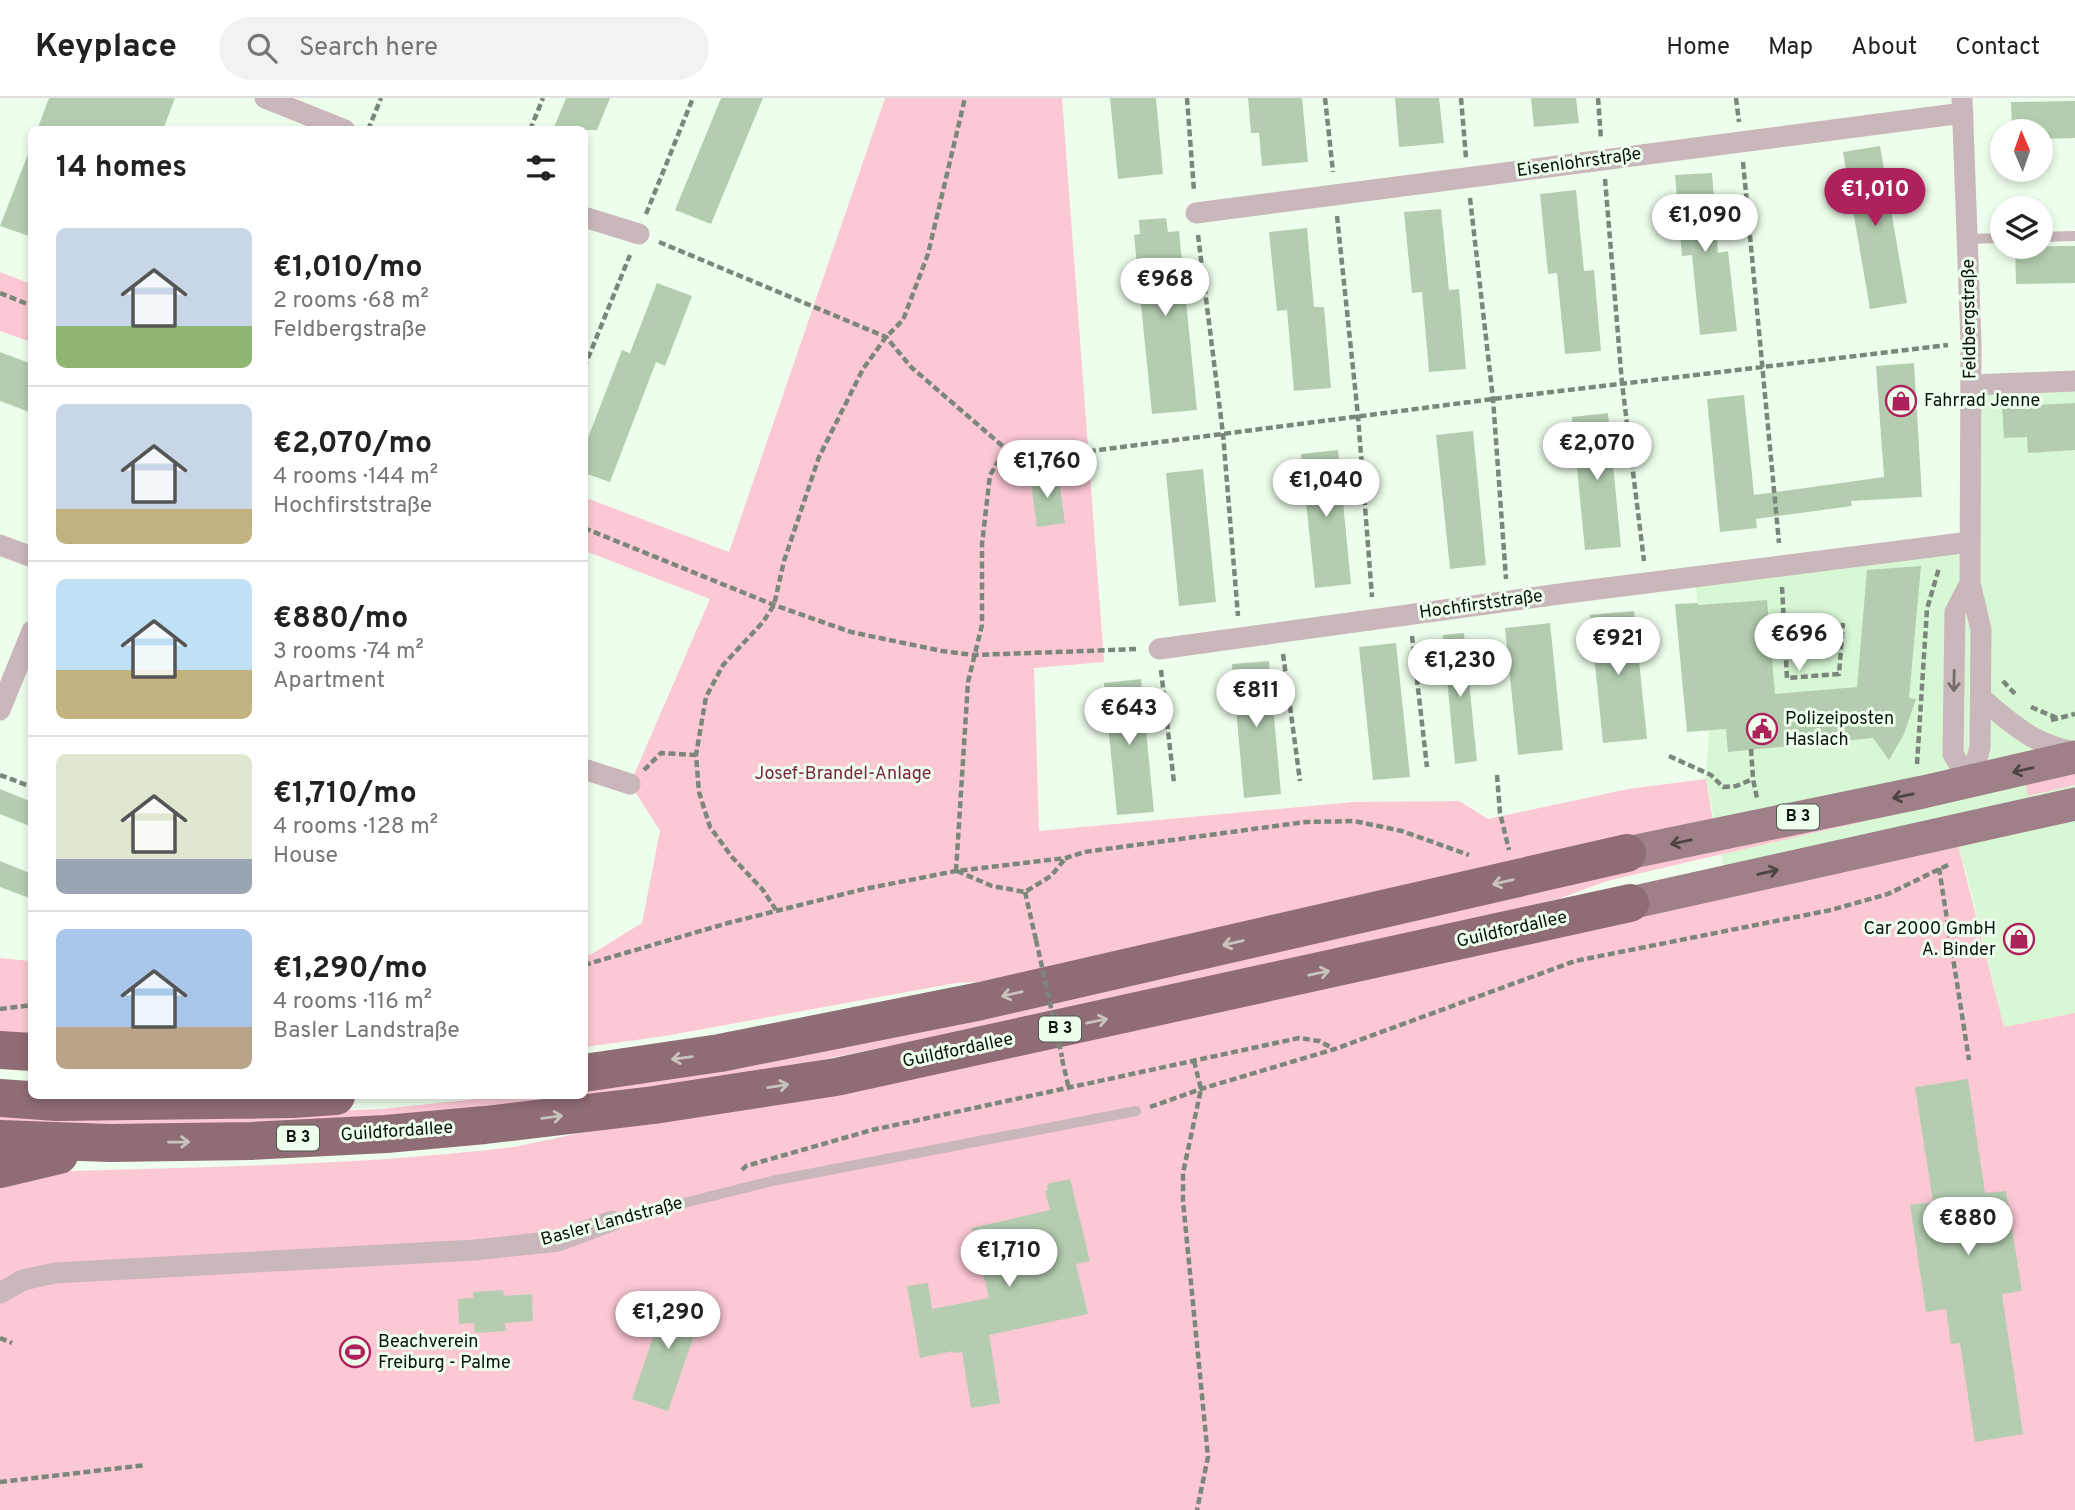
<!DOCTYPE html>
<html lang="en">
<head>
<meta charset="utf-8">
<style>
  :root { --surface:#fff; --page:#f2f2f2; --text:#222; --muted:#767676; --line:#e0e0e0; --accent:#af215b }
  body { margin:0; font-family:Overpass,sans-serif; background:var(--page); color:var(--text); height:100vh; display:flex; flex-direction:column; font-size:26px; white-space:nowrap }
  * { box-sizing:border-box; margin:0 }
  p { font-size:23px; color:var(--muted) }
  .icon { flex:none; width:38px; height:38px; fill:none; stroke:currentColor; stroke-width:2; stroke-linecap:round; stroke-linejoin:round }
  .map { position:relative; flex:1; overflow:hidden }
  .drawer { position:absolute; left:28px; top:28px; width:560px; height:973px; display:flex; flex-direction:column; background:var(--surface); border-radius:10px; box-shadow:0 4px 10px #0003 }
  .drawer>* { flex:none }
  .needle { width:46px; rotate:358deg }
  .controls { position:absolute; left:1990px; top:21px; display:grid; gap:14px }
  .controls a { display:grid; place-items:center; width:63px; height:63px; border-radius:50%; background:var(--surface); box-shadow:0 4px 10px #0003; font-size:35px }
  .price { position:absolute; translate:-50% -60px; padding:0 16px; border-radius:24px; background:#fff; color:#222; font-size:23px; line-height:46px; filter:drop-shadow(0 2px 4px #0008) }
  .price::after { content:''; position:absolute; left:50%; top:42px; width:21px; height:16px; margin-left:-10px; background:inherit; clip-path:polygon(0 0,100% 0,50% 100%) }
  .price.on { background:var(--accent); color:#fff }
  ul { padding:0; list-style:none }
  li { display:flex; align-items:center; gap:21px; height:175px; padding:0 28px }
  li+li { border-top:2px solid var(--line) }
  li span { display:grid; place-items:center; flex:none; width:196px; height:140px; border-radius:10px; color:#555 }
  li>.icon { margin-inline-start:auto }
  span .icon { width:84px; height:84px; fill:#fffc; stroke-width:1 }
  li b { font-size:30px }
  h2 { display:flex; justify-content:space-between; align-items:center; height:84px; padding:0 28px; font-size:30px }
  header { display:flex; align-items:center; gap:42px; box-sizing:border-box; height:98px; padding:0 35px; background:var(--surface); border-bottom:2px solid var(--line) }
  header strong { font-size:33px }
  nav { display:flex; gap:38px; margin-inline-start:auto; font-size:24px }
  .search { width:490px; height:63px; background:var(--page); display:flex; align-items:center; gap:18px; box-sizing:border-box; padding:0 24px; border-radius:38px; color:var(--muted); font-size:26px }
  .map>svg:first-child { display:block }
  .built { fill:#d8f7d5 }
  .green { fill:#fbc8d4 }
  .building { fill:#b4cdb1 }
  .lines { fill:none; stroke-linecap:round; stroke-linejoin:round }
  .path { stroke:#7b877a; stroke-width:4.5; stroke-dasharray:7 3.5; stroke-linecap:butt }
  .lane { stroke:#c9b7bb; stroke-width:10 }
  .street { stroke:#c9b7bb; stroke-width:21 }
  .primary { stroke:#9f8088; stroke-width:33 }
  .highway { stroke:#906c75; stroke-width:38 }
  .path-bridge { stroke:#7b877a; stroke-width:4.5; stroke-dasharray:7 3.5; stroke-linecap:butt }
  .oneway { stroke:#746d6b }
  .oneway2 { stroke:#4e4443 }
  .oneway3 { stroke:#c8c4bc }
  .labels { text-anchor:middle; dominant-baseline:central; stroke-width:6; stroke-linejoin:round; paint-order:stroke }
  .shield { fill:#eefeec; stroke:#4f5a4e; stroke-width:2 }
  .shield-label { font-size:16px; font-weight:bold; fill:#0b130a }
  .street-label { font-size:18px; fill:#0b130a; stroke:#eefeec }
  .poi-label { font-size:18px; fill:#0b130a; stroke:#eefeec; text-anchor:start }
  .park-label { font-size:18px; fill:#792443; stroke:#eefeec }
</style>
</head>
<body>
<header>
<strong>Keyplace</strong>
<div class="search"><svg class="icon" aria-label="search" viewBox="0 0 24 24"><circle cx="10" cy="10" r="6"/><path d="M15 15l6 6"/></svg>Search here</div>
<nav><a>Home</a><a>Map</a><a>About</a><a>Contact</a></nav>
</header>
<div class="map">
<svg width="2075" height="1412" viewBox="0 0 2075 1412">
  <rect width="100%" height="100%" fill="#eefeec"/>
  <path class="built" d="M2075,286v629l-71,14 -40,-163 -236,26 -22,-111 3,-49 -14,-151 278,-35 1,-156z"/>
  <path class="green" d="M885,0h177l42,564 -70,6 5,163 314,-29 106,-1 29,18 140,-30 78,-10 7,43 -696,158 -61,3 -291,53 -80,11v-92h5l52,-32 18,-92 -30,-47 80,-185 -125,-48 -1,-54 145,55z
    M0,174l31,12v58l-31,-11z
    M2075,667v20l-47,11 -4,-19z
    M1917,711l-310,72 -46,17 -36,9 -465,104 -249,51 -184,30 -110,13 -234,19h-283v-14l282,3 100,-4 123,-13h79l1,-11z
    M1957,743l47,186 71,-14v497h-2075v-334l12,-3c167,-6 336,-6 502,-26z
    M0,860l31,3v76l-31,-1z"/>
  <path class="building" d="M49,0h126l-12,32h-126z
    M566,0h44l-13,32h-44z
    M721,0h42l-52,126 -36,-14z
    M1110,0h46l7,76 -45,5z
    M1248,0h54l6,64 -46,4 -3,-33h-8z
    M1395,0h44l5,45 -45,4z
    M1531,0h45l3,25 -45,4z
    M2075,3v37l-35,1v-8h-28l-1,-29z
    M1880,48l27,157 -37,6 -27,-157z
    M30,51l2,1v87l-32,-11z
    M1712,75l6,80 10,-2 9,80 -37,4 -8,-80 -10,1 -7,-81z
    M1576,92l8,81 10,-1 7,81 -36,3 -8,-81 -9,1 -8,-80z
    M1441,111l8,81 10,-1 7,80 -37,3 -7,-80 -10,1 -8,-81z
    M1166,120l2,14 11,-1 18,179 -45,4 -18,-179 6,-1 -1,-14z
    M1307,130l7,79h10l7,81 -37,3 -7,-81 -10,1 -8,-79z
    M2061,148h14v37l-59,1 -1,-37z
    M657,185l35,13 -27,70 -9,-4 -46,120 -26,-9v-25l38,-98 8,3z
    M0,254l32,12v49l-32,-12z
    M1914,265l8,134 -71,4 1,5 -96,13 1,9 -37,4 -13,-133 37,-4 10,100 130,-18 -8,-111z
    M2075,305v47l-47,3 -1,-16 -23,1 -2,-31z
    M1608,315l13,134 -36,3 -13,-133z
    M1473,333l13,134 -36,4 -14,-134z
    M1338,352l13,134 -36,4 -14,-134z
    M1203,371l13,133 -37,4 -13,-133z
    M1058,375l7,50 -28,4 -7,-51z
    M1921,468l-12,132 7,1 -12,35 -15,26 -16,-22 -145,14 -2,-23 -39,3 -12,-128 23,-1v2l69,-5 8,94 82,-7 10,-117z
    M1634,513l13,128 -44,4 -13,-128z
    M1550,525l13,127 -45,5 -13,-127z
    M1464,535l13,128 -22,3 -12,-129z
    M1396,545l14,134 -37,3 -14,-133z
    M1269,563l12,133 -37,4 -12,-134z
    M1141,581l13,133 -37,3 -13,-132z
    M0,691l32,13v25l-32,-13z
    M0,763l32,13v25l-32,-12z
    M1968,981l17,114 21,-2 16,100 -20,3 21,140 -48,8 -15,-99 -9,1 -5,-35 -20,3 -16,-107 23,-3 -18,-115z
    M1070,1081l20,82 -14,3 12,50 -99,21 11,68 -29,5 -9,-56 -9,1v-2l-33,7 -13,-72 21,-3 4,26 57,-11 -17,-70 78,-18 -5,-19 3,-1 -1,-6z
    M503,1192l1,6 28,-2 1,27 -28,2 1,8 -31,2 -1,-10 -15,1 -1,-25 15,-1v-6z
    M669,1193l36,12 -37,108 -36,-12z"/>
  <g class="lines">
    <path class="path" d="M1187,0l7,93
      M1325,0l8,74
      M1461,0l5,60
      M1598,0l3,41
      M1736,0l3,24
      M368,32l13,-32
      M530,32l13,-32
      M1743,64l36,381
      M1605,81l17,204 22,178
      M1470,100l23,201 13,180
      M646,116l47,-116
      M1337,118l21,200 14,181
      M1198,137l25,199 15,182
      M659,144l227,95 25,30 95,82 77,3 410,-53 455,-54
      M0,195l32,13
      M584,270l46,-113
      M584,430l190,77 77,27 91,19 32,4 165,-6
      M1782,489l5,91 52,-4 4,-51
      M1412,538l15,131
      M1283,556l17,127
      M1161,572l13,113
      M2003,583l13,14
      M2031,609l26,11
      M2051,622l24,-6
      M1751,651l2,30 4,19
      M1669,658l42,19 12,12 13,-1 17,-7
      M1917,666l10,-155 12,-41
      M644,672l17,-17 35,2
      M0,677l32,12
      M1497,677l3,38 9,37
      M1939,770l30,192
      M956,773l12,-189 14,-57v-81l8,-69 16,-26
      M957,773l35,15 33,6 26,-16 14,-17
      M1025,794l11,48
      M776,812l-13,-20 -31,-33 -22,-30 -11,-35 -3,-37 10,-58 17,-32 40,-43 11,-17 10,-44 35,-104 44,-88 23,-32 17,-17 25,-66 37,-156
      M584,867l144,-42 136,-34 92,-18 110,-13 18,-6 221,-30 49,-1 48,10 67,24
      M0,911l32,-4
      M1062,961l7,30
      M1194,963l7,28 -18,84v28l25,256 -11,53
      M1150,1009l51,-18 134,-40 240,-88 256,-51 57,-16 62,-30
      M742,1072l4,-4 126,-36 427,-92 20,3 15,8
      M0,1240l12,5
      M0,1384l146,-17"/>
    <path class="lane" d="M2040,139l35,-1
      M1967,141l35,-1
      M612,1123l160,-40 364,-70"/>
    <path class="street" d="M265,0l80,32
      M1962,0l9,245 -1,240 11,47 -1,118 -10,34
      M1196,115l767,-100
      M584,119l55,17
      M1971,287l104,-4
      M0,447l32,12
      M1970,485l-15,29 -2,142 17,28
      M1159,551l408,-56 403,-51
      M1981,600c33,27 51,46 94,54
      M0,612l32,-79
      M584,671l46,15
      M0,1195l23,-13 32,-7 420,-23 83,-9 54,-20"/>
    <path class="primary" d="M1627,755l296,-61 152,-35
      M1630,805l445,-99"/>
    <path class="highway" d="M0,952l32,2
      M584,975l136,-20 261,-52 646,-148
      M0,1000l57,4 235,-3 44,-3
      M0,1041l110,4 141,-2 135,-7 99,-9 169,-20 182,-28 794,-174
      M0,1071l59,-14"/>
    <path class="path-bridge" d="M1036,842l26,117"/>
  </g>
  <defs><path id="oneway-shaft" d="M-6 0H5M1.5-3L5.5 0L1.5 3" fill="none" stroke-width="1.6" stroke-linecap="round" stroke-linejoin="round" transform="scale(1.75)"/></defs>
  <use class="oneway" href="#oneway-shaft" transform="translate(1954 583) rotate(91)"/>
  <g class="oneway2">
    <use href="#oneway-shaft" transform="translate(2023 672) rotate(167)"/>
    <use href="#oneway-shaft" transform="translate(1903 698) rotate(168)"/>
    <use href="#oneway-shaft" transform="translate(1681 744) rotate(168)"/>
    <use href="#oneway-shaft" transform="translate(1768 774) rotate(-13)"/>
  </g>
  <g class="oneway3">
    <use href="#oneway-shaft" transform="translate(1503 784) rotate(167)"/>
    <use href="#oneway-shaft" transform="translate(1233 845) rotate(167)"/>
    <use href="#oneway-shaft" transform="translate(1319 875) rotate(-12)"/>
    <use href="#oneway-shaft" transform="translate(1012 896) rotate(167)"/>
    <use href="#oneway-shaft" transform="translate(1097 923) rotate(-12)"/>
    <use href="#oneway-shaft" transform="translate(682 960) rotate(172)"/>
    <use href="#oneway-shaft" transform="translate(778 988) rotate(-9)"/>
    <use href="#oneway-shaft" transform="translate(552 1019) rotate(-7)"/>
    <use href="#oneway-shaft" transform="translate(179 1044) rotate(-1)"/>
  </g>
  <defs>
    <g id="shop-ring" transform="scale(1.575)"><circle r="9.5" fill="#eefeec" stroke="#af215b" stroke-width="1.5"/><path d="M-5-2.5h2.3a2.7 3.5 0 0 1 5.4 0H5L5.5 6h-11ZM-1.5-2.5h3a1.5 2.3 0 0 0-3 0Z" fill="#af215b"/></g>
    <g id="civic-ring" transform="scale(1.575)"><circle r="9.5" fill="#eefeec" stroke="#af215b" stroke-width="1.5"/><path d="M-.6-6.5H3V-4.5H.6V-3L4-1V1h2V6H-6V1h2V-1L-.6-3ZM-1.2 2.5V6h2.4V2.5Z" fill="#af215b"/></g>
    <g id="stadium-ring" transform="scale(1.575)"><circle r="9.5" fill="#eefeec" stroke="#af215b" stroke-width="1.5"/><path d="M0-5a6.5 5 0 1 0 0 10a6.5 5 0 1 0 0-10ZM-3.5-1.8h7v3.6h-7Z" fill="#af215b"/></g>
  </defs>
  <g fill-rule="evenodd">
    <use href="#shop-ring" x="1901" y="303"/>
    <use href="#civic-ring" x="1762" y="631"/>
    <use href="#shop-ring" x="2019" y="841"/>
    <use href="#stadium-ring" x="355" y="1254"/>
  </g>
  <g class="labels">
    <g class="shield">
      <rect x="1777" y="706.5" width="42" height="25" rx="5"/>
      <rect x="1039" y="918.5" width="42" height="25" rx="5"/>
      <rect x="277" y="1027.5" width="42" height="25" rx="5"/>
    </g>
    <g class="shield-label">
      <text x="1798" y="719">B 3</text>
      <text x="1060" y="931">B 3</text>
      <text x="298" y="1040">B 3</text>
    </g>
    <g class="street-label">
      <text transform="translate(1579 65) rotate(-8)">Eisenlohrstraße</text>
      <text transform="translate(1970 221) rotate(-91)">Feldbergstraße</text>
      <text transform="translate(1481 507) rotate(-8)">Hochfirststraße</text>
      <text transform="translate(1512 832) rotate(-13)">Guildfordallee</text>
      <text transform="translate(958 953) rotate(-12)">Guildfordallee</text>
      <text transform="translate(397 1034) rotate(-4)">Guildfordallee</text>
      <text transform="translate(612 1124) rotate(-15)">Basler Landstraße</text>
    </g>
    <g class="poi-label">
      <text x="1924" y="303">Fahrrad Jenne</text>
      <text x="1785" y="621">Polizeiposten<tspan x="1785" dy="21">Haslach</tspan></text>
      <text x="1996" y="831" text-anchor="end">Car 2000 GmbH<tspan x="1996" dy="21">A. Binder</tspan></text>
      <text x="378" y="1244">Beachverein<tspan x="378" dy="21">Freiburg - Palme</tspan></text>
    </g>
    <g class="park-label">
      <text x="843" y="676">Josef-Brandel-Anlage</text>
    </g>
  </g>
</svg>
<div class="controls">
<a><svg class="needle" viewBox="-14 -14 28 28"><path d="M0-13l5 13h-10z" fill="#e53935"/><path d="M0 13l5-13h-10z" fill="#767676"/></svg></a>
<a><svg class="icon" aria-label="layers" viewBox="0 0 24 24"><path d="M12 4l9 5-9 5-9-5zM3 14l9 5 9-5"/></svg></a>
</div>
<b class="price on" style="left:1875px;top:130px">€1,010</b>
<b class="price" style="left:1705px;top:156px">€1,090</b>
<b class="price" style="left:1165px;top:220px">€968</b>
<b class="price" style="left:1597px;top:384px">€2,070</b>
<b class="price" style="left:1047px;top:402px">€1,760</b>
<b class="price" style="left:1326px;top:421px">€1,040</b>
<b class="price" style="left:1799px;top:575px">€696</b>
<b class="price" style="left:1618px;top:579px">€921</b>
<b class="price" style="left:1460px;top:601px">€1,230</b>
<b class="price" style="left:1256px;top:631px">€811</b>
<b class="price" style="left:1129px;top:649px">€643</b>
<b class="price" style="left:1968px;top:1159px">€880</b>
<b class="price" style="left:1009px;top:1191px">€1,710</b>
<b class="price" style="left:668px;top:1253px">€1,290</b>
<section class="drawer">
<h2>14 homes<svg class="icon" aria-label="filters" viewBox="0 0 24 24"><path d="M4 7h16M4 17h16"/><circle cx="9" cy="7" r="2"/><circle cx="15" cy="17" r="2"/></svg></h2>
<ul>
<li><span style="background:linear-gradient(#c9d6e8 70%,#8fb573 0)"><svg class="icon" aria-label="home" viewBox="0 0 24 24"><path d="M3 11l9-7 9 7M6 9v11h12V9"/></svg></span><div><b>€1,010/mo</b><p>2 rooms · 68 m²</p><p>Feldbergstraße</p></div></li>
<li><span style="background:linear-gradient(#c9d6e8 75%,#c2b280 0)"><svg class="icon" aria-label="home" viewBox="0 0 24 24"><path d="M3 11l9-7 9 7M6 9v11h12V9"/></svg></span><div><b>€2,070/mo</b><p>4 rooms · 144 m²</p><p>Hochfirststraße</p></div></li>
<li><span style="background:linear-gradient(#bfe0f5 65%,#c2b280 0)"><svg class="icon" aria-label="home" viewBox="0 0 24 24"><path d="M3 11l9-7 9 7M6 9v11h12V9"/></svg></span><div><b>€880/mo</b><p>3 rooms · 74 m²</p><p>Apartment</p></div></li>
<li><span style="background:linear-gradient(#dfe7d0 75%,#9aa5b1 0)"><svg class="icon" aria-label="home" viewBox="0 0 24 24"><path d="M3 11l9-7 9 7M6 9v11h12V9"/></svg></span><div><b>€1,710/mo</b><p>4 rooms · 128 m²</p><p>House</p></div></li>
<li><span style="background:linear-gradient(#a9c7e8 70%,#b9a48a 0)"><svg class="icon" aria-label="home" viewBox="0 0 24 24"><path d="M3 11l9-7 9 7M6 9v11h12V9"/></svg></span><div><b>€1,290/mo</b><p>4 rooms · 116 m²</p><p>Basler Landstraße</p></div></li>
</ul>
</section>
</div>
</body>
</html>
